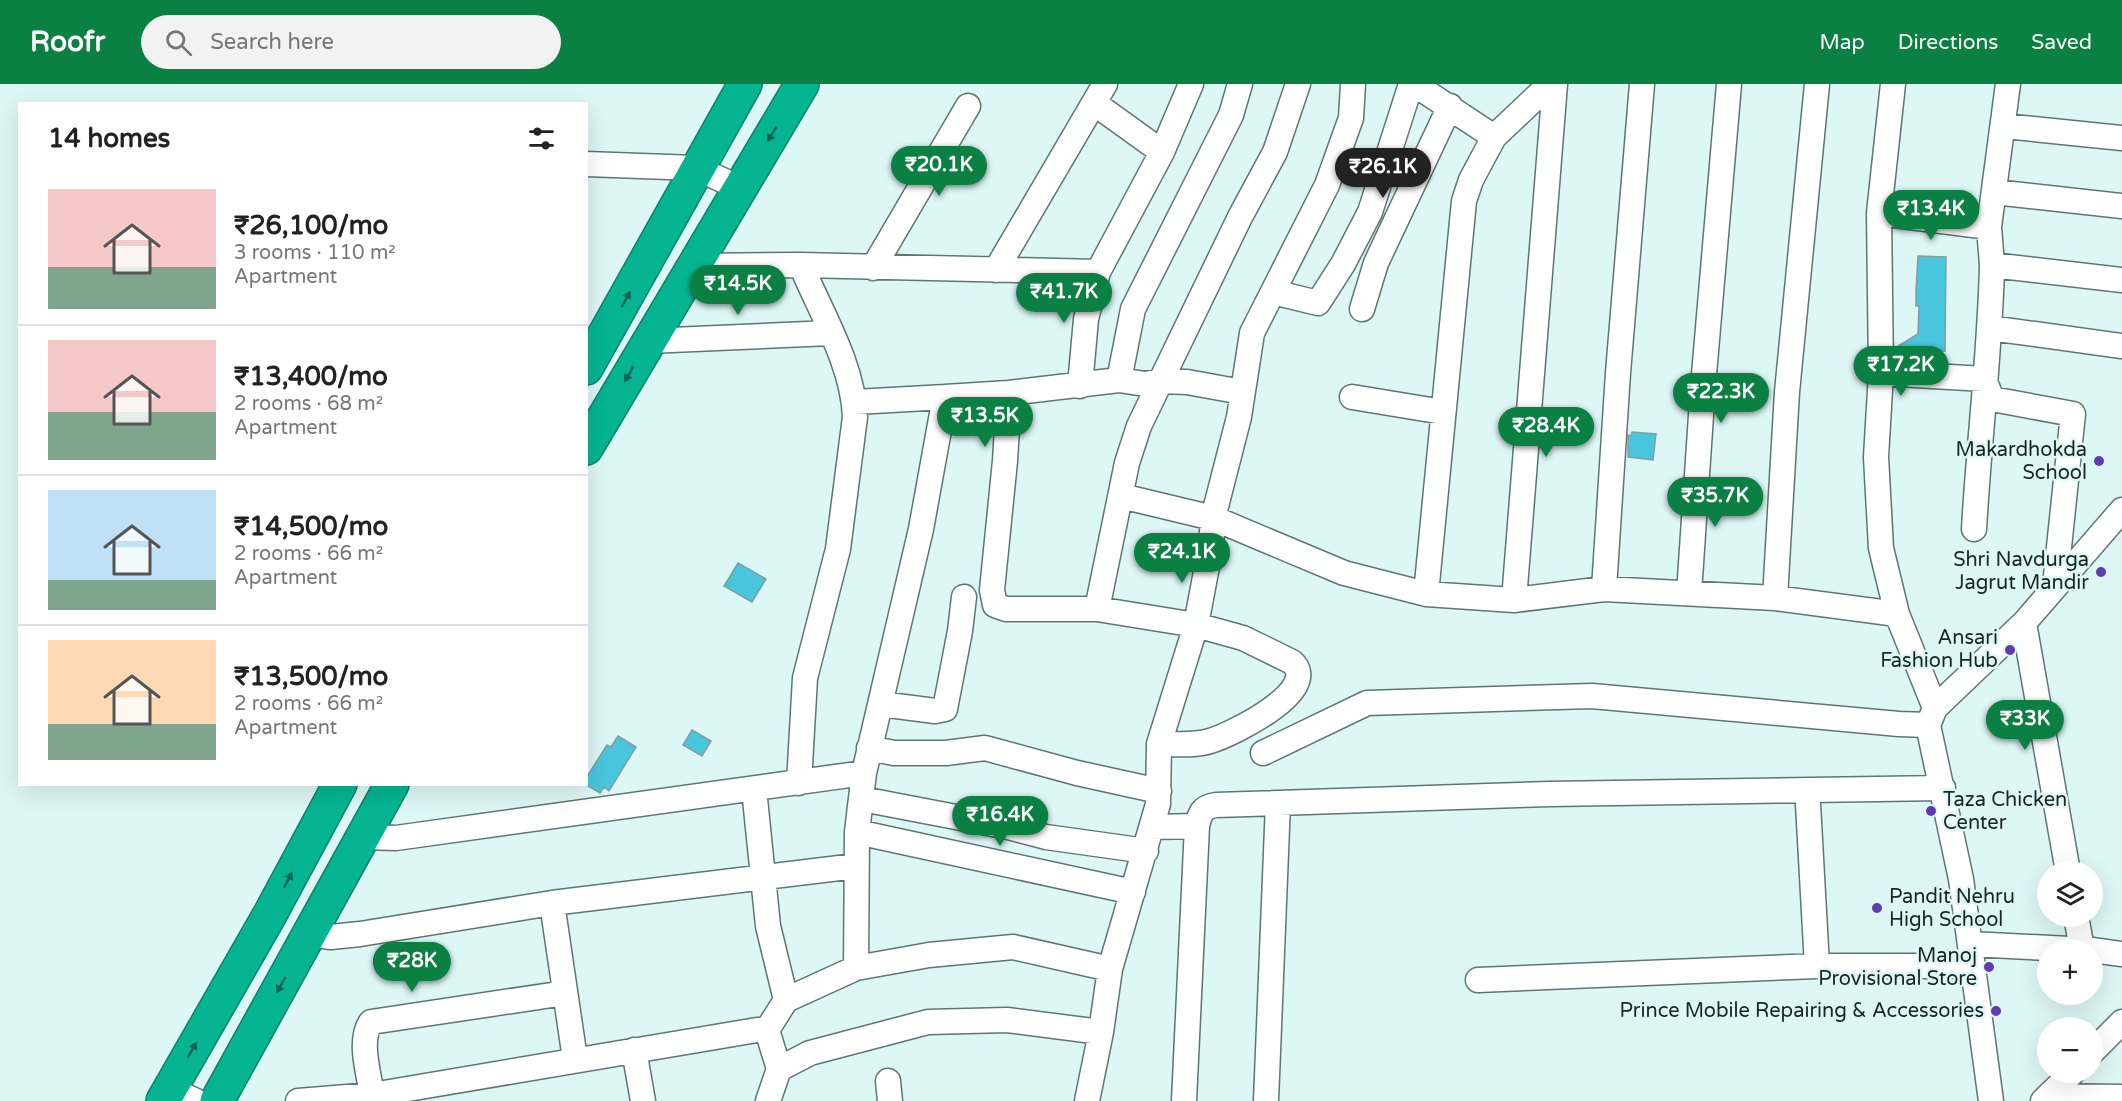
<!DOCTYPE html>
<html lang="en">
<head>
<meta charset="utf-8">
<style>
  :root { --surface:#fff; --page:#f2f2f2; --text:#222; --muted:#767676; --line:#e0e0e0; --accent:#0b8043 }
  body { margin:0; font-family:"Varela Round",sans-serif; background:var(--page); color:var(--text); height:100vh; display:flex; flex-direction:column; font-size:22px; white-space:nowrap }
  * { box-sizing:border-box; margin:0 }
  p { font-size:20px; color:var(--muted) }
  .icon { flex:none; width:33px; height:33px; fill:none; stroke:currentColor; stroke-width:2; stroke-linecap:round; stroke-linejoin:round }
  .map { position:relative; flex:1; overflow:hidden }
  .side { position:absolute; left:18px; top:18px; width:570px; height:684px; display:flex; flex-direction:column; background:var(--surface); border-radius:0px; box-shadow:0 6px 24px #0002 }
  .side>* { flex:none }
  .tools { position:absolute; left:2037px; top:777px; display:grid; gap:12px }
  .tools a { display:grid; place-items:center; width:66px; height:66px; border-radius:50%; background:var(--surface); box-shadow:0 6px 24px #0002; font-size:30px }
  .price { position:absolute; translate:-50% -51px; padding:0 14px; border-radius:21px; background:var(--accent); color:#fff; font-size:20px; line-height:39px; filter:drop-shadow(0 2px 3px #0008) }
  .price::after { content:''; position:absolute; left:50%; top:36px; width:18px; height:14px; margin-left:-9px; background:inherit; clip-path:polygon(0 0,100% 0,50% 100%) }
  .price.on { background:#222; color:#fff }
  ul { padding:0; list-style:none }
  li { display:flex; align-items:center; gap:18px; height:150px; padding:0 30px }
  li+li { border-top:2px solid var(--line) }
  li span { display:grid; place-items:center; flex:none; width:168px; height:120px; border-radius:0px; color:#555 }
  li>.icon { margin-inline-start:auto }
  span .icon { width:72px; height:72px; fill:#fffc; stroke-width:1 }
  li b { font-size:26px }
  h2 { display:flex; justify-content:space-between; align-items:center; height:72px; padding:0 30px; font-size:26px }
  header { display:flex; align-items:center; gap:36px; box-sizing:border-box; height:84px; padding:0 30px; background:var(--accent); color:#fff }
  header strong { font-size:28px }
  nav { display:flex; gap:33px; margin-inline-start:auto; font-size:21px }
  .search { width:420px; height:54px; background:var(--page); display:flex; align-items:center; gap:15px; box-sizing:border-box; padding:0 21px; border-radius:33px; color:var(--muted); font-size:22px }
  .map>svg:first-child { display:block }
  .building { fill:#47c6de; stroke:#859ca1; stroke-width:1.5 }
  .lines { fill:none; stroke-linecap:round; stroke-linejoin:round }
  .minor-casing { stroke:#5e7574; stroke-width:27 }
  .highway-casing { stroke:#0c826a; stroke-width:36 }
  .minor { stroke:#fff; stroke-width:24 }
  .highway { stroke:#05b591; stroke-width:33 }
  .oneway { fill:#116554 }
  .poi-dot { fill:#613ab2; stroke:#ddf7f6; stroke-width:2 }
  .labels { text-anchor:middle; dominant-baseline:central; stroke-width:5; stroke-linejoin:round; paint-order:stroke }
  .poi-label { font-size:20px; fill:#1a2423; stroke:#ddf7f6; text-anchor:end }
</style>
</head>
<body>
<header>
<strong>Roofr</strong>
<div class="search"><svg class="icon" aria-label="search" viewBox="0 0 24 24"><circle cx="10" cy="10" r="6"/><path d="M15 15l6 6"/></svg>Search here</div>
<nav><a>Map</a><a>Directions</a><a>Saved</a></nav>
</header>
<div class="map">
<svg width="2122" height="1017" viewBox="0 0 2122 1017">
  <rect width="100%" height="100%" fill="#ddf7f6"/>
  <path class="building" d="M1918,172l28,1 -1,94 -17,1 -1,-6 -32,2 23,-14 1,-28h-3v-15z
    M1632,348l24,2 -3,26 -25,-3v-22l3,1z
    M738,479l28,16 -14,23 -28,-16z
    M692,646l19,11 -9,15 -19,-11z
    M618,652l18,11 -27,44 -5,-4 -4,6 -15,-9 1,-6 21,-33 4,2z"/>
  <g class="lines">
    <g class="minor-casing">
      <path id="minor" d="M1414,0l80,53
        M1893,0l-14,129 2,160 -5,84 5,91 16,66 38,94
        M2008,0l-19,143 3,38 130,15
        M1094,19l68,49
        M2004,42l118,12
        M586,80l110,4 44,20
        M1994,108l128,14
        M1879,129l110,14
        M693,182l108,-1 297,7 64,-120 29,-68
        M873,184l95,-162
        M996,186l109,-186
        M1273,208l45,11 25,-39 27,-52 41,-128
        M1362,225l14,-46 74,-157
        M1990,244l132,18
        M648,257l182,-8
        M1881,289l103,6 8,20 81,15 -18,171
        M1119,296l14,-71 98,-194 9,-31
        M1080,302l6,-67 12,-47
        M1009,309l-4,68 -13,129 3,15 11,4h91
        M1352,313l91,15
        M855,318l90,-5
        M1121,412l92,22 131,55 82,21 88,6 90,-11 171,9 122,16
        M1974,445c5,-88 16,-176 18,-264
        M1604,505l14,-216 24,-289
        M1689,509l14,-207 26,-302
        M1426,510l38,-393 7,-21 23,-43 56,-53
        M1775,514l12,-206 30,-308
        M1514,516l41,-516
        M2024,539l44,249
        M881,620l54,7 10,-2 15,-78 4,-34
        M1159,660c17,0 35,2 51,-3 21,-6 113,-51 82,-79l-49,-24 -47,-13 -99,-16 30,-146 12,-37 101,-209 35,-65 23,-68
        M869,664l25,5h52l39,-5 92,25 82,18
        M1263,669l104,-50 225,-7 307,28 29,1
        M799,699l6,-105 33,-129 17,-132c-2,-53 -34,-104 -54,-152
        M754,705l14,137 18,74
        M862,715l146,28 38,10 100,14
        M1808,720l9,162
        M1152,743l45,-1c3,-13 5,-19 19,-21l333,-11 394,-6
        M857,748l276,60
        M362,753l34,1 468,-65
        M552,819l23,156
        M2076,832l6,33
        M309,850l22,3 29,-3 192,-31 304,-37
        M1970,860l119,6
        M2092,866l30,4
        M856,884l1,-136 7,-59 57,-244 24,-132 64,-4 110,-13 26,4 17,-3 25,1 55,10
        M1478,896l339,-14h155
        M767,946l19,-30 70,-32 73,-13 84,-8 97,22
        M634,966l9,51
        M2092,968l30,-30
        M888,997l2,20
        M170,1005l26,12
        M372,1011c-3,-21 -14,-55 -1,-73l194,-29
        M2048,1012l74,1
        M298,1017l74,-6 385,-65h10l12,39
        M768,1017l11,-32 31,-16 118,-31 79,-2 94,12
        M1087,1017l14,-69 9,-63 48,-165 1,-60 37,-119 15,-80 2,-27 26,-101 13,-84 75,-148 24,-67 2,-34
        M1184,1017l13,-275
        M1266,1017l12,-298
        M1991,1017l-30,-222 -33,-154 7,-17 89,-85 98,-113
        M2043,1017l30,-29"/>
    </g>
    <g class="highway-casing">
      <path id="highway" d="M586,284l159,-284
        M586,364l216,-364
        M163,1017l106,-185 71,-132
        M217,1017l175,-317"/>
    </g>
    <use href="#minor" class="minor"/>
    <use href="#highway" class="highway"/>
  </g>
  <defs><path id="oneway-solid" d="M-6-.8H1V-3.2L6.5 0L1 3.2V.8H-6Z" transform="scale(1.5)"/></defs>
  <g class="oneway">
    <use href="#oneway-solid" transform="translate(772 50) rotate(121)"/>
    <use href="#oneway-solid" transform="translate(626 215) rotate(-62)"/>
    <use href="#oneway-solid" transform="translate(629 290) rotate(120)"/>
    <use href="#oneway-solid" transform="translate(288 796) rotate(-62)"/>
    <use href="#oneway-solid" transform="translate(281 901) rotate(119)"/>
    <use href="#oneway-solid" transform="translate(192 966) rotate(-60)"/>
  </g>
  <g class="poi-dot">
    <circle cx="2099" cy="377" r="6"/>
    <circle cx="2101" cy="488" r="6"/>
    <circle cx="2010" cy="566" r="6"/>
    <circle cx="1931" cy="727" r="6"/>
    <circle cx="1877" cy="824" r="6"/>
    <circle cx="1989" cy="883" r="6"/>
    <circle cx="1996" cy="927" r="6"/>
  </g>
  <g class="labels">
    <g class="poi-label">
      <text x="2087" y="366">Makardhokda<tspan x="2087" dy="23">School</tspan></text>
      <text x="2089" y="476">Shri Navdurga<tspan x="2089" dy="23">Jagrut Mandir</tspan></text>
      <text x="1998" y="554">Ansari<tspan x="1998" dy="23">Fashion Hub</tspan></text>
      <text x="1943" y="716" text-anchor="start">Taza Chicken<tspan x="1943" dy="23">Center</tspan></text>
      <text x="1889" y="813" text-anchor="start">Pandit Nehru<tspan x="1889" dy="23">High School</tspan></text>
      <text x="1977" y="872">Manoj<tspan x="1977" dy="23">Provisional Store</tspan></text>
      <text x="1984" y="927">Prince Mobile Repairing &amp; Accessories</text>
    </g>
  </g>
</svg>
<div class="tools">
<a><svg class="icon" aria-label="layers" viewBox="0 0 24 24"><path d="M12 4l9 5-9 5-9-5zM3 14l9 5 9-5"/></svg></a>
<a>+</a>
<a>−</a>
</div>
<b class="price" style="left:939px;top:113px">₹20.1K</b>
<b class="price on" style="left:1383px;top:115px">₹26.1K</b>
<b class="price" style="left:1931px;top:157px">₹13.4K</b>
<b class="price" style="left:738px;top:232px">₹14.5K</b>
<b class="price" style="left:1064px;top:240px">₹41.7K</b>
<b class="price" style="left:1901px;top:313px">₹17.2K</b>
<b class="price" style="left:1721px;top:340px">₹22.3K</b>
<b class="price" style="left:985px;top:364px">₹13.5K</b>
<b class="price" style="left:1546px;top:374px">₹28.4K</b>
<b class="price" style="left:1715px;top:444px">₹35.7K</b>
<b class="price" style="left:1182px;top:500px">₹24.1K</b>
<b class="price" style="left:2025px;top:667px">₹33K</b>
<b class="price" style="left:1000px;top:763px">₹16.4K</b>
<b class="price" style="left:412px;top:909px">₹28K</b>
<section class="side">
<h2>14 homes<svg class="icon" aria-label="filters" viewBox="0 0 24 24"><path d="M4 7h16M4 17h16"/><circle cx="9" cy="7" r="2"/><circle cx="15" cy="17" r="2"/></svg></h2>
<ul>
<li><span style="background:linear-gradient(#f6c9c9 65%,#7fa58c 0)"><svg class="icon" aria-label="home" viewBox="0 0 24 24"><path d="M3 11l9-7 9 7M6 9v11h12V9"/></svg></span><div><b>₹26,100/mo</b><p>3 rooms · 110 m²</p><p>Apartment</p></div></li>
<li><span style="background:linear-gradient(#f6c9c9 60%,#7fa58c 0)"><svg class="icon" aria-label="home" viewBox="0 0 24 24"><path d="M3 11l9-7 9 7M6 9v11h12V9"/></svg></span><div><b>₹13,400/mo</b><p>2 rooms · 68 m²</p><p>Apartment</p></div></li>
<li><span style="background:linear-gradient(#bfe0f5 75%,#7fa58c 0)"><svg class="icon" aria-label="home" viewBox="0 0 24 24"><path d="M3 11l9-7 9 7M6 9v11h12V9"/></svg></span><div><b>₹14,500/mo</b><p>2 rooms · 66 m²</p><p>Apartment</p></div></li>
<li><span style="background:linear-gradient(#ffd9b3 70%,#7fa58c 0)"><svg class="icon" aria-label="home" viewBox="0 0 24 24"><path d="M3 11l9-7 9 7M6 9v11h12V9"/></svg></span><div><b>₹13,500/mo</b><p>2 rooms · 66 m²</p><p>Apartment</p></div></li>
</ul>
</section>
</div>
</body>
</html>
